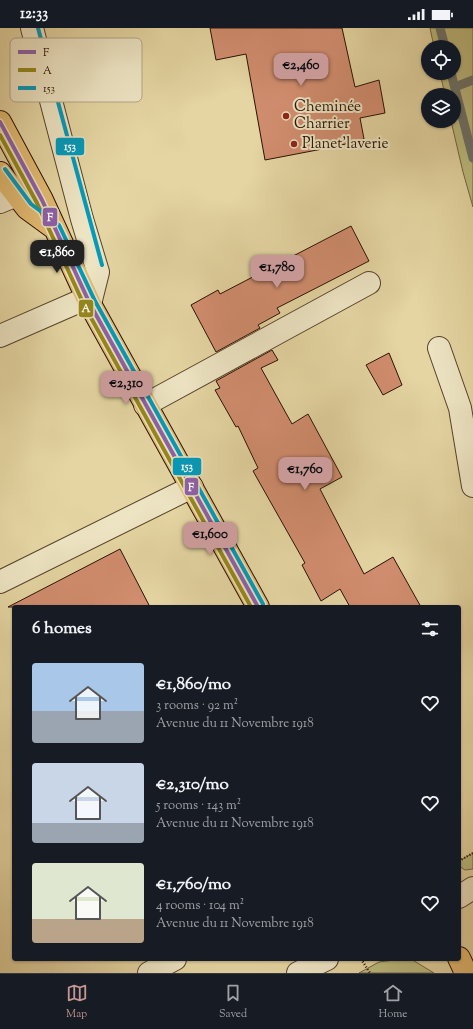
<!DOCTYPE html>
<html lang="en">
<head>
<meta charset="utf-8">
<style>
  :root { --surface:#171b24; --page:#20242c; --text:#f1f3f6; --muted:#9ea1a6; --line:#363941; --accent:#c59692 }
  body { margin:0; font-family:"Sorts Mill Goudy",serif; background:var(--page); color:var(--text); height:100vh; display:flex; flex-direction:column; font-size:15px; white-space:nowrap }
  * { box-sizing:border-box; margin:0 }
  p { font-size:13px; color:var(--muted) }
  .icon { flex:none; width:22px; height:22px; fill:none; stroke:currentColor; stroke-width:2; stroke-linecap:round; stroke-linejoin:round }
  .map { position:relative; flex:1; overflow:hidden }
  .details { position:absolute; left:12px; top:577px; width:449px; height:356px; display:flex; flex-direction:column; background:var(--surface); border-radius:4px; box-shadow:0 1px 3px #0004 }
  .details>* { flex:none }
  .buttons { position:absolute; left:421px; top:12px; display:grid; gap:8px }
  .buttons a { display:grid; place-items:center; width:40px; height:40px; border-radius:50%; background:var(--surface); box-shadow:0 1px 3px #0004; font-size:20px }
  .price { position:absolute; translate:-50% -34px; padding:0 9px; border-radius:8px; background:var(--accent); color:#111; font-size:13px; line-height:26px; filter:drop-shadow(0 1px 2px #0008) }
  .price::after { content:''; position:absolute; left:50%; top:24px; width:12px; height:9px; margin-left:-6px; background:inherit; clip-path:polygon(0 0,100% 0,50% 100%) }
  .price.on { background:#222; color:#fff }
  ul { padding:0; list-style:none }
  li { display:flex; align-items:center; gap:12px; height:100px; padding:0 20px }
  li span { display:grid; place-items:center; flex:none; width:112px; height:80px; border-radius:4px; color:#555 }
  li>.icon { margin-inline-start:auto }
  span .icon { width:48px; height:48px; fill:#fffc; stroke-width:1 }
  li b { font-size:17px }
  h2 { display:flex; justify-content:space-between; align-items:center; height:48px; padding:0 20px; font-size:17px }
  .status { display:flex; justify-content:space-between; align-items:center; height:28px; padding:0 20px; background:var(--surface); direction:ltr }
  .status svg { height:11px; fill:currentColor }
  .tabs { display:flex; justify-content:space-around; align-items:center; height:56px; border-top:1px solid var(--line); background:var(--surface); font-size:11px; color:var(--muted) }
  .tabs a { display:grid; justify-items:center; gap:2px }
  .tabs .on { color:var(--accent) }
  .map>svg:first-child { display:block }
  .green { fill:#bcbb7f; stroke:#726640 }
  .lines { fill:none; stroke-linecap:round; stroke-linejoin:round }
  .stream { stroke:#6d736b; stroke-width:9 }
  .building { fill:#d18d6f; stroke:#281101 }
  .minor-casing { stroke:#574229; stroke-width:24 }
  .major-casing { stroke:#281101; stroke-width:24 }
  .path { stroke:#281101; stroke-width:2.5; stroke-dasharray:1 2; stroke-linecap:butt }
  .minor { stroke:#ede4c3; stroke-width:22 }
  .major { stroke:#e2ba71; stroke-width:22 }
  .bus-1-casing { stroke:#ede4c3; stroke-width:7 }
  .bus-2-casing { stroke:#ede4c3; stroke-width:7 }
  .bus-3-casing { stroke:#ede4c3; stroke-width:7 }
  .bus-1 { stroke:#8d61a9; stroke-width:4 }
  .bus-2 { stroke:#95881c; stroke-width:4 }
  .bus-3 { stroke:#049aba; stroke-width:4 }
  .poi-dot { fill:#8f2418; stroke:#ede4c3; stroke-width:1.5 }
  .labels { text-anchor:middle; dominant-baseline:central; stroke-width:4; stroke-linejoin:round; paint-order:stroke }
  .poi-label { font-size:15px; fill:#281101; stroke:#ede4c3; text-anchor:start }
  .key { fill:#ede4c3; stroke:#b2a589; stroke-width:1 }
  .key-label { font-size:11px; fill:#281101 }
  .line-badge { stroke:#ede4c3; stroke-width:1.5 }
  .badge-label { font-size:11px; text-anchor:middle; font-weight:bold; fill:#fff }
</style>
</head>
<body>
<div class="status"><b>12:33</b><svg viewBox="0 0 49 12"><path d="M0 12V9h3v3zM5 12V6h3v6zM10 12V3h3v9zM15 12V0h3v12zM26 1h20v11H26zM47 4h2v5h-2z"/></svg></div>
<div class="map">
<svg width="473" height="945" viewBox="0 0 473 945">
  <rect width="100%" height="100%" fill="#e4d5a2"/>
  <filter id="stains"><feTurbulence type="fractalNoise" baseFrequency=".005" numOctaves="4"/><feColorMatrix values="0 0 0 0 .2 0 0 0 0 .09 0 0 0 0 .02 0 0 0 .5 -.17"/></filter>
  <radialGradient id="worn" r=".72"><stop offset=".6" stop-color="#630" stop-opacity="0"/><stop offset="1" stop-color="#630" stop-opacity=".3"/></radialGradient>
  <path class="green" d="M430,0h43v179l-10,-35 -12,-51h3v-26h-9l-5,-22h14v-26h-20z
    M473,825v16l-8,1 -6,-4v-5z
    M402,931h9l23,14h-75l20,-11z"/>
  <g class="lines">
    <path class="stream" d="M440,0l5,19
      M451,45l22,85
      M455,59l18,-7"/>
  </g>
  <path class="building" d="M210,0h132l13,59 24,-7 6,33 -25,5 4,21 -26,7 -73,14 -19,-106 -30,6z
    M351,198l18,35 -92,47 3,5 -22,12 2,3 -44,24 -25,-47 27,-15 2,4z
    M272,322l6,10 -17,8 31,56 16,-10 34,63 -22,12 44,85 29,-17 28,50h-71l-10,-18 -19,12 -19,-36 3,-2 -52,-92 5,-3 -20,-42 -2,1 -21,-37 5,-2 -4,-7z
    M389,325l13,32 -19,10 -17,-30z
    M120,521l30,58h-142z"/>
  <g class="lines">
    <g class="minor-casing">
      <path id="minor" d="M32,0l50,191 16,53 -8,32
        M0,174l17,-7
        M0,308l87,-38
        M439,320l21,60 13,78
        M145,377l224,-122
        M0,554l192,-95
        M459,869l14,-9
        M149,945l26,-14
        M298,945l29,-14"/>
    </g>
    <g class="major-casing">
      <path id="major" d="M0,94l42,78 48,104 168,303
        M0,145l27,35 26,19
        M459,930l7,15"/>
    </g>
    <path class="path" d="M459,833l14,-8
      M361,931l9,14"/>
    <use href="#minor" class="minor"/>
    <use href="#major" class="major"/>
    <g class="bus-1-casing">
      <path id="bus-1" d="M0,94l42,78 48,104 168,303"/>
    </g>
    <g class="bus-2-casing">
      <path id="bus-2" d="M0,107l37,68 48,104 166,300"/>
    </g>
    <g class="bus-3-casing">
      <path id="bus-3" d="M38,0l64,237
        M5,141l26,35 28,21 36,76 168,303"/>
    </g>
    <use href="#bus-1" class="bus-1"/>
    <use href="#bus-2" class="bus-2"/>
    <use href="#bus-3" class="bus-3"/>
  </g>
  <g class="poi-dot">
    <circle cx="286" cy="88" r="4"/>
    <circle cx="294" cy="116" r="4"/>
  </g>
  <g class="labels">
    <g class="poi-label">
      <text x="294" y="79">Cheminée<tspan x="294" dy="17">Charrier</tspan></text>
      <text x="302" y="116">Planet'laverie</text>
    </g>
  </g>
  <rect x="10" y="10" width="132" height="64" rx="6" class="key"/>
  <rect x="18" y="22" width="18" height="4" fill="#8d61a9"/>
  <rect x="18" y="40" width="18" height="4" fill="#95881c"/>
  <rect x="18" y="58" width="18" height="4" fill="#049aba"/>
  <g class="key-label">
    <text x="43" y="28">F</text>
    <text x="43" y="46">A</text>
    <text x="43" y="64">153</text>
  </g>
  <g class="line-badge">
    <rect x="55" y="109" width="30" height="19" rx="4" fill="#049aba"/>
    <rect x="42" y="179" width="16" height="20" rx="4" fill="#8d61a9"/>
    <rect x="78" y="271" width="16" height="19" rx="4" fill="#95881c"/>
    <rect x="172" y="429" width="30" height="19" rx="4" fill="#049aba"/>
    <rect x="184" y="449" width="15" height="19" rx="4" fill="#8d61a9"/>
  </g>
  <g class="badge-label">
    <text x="70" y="122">153</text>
    <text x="50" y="193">F</text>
    <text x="86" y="284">A</text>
    <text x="187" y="442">153</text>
    <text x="191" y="463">F</text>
  </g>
  <rect width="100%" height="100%" filter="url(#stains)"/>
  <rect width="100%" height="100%" fill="url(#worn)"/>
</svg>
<div class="buttons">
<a><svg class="icon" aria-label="locate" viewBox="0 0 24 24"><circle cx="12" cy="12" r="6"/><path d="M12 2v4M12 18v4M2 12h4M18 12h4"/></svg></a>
<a><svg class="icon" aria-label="layers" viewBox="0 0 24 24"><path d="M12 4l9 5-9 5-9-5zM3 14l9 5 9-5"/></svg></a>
</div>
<b class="price" style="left:301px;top:59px">€2,460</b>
<b class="price on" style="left:57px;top:246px">€1,860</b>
<b class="price" style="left:277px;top:261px">€1,780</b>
<b class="price" style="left:126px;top:377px">€2,310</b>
<b class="price" style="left:305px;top:463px">€1,760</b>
<b class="price" style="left:210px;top:528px">€1,600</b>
<section class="details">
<h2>6 homes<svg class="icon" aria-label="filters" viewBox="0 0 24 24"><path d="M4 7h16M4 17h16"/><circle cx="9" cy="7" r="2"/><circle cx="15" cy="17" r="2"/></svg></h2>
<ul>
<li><span style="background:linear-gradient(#a9c7e8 60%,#9aa5b1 0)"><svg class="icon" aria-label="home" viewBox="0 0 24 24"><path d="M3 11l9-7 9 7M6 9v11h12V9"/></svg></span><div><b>€1,860/mo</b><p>3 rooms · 92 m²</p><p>Avenue du 11 Novembre 1918</p></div><svg class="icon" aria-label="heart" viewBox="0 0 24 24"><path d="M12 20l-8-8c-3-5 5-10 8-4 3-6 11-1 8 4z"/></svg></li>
<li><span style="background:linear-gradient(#c9d6e8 75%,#9aa5b1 0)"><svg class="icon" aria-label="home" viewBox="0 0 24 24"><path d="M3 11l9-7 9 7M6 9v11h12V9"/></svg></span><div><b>€2,310/mo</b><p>5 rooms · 143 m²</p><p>Avenue du 11 Novembre 1918</p></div><svg class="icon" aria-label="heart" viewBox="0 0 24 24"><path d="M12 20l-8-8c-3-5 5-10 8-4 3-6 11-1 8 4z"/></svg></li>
<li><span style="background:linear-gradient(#dfe7d0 70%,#b9a48a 0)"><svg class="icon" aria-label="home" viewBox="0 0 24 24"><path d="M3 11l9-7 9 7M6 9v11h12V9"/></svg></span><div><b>€1,760/mo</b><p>4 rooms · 104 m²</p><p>Avenue du 11 Novembre 1918</p></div><svg class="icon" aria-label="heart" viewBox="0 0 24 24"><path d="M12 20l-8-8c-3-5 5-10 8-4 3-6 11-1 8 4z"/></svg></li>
</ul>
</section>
</div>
<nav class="tabs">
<a class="on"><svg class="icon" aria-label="map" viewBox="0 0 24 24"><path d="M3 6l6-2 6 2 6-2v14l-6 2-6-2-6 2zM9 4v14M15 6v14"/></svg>Map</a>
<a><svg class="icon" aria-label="saved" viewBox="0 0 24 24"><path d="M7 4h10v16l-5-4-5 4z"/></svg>Saved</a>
<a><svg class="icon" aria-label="home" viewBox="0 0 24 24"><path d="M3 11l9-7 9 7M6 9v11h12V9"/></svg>Home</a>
</nav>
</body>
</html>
